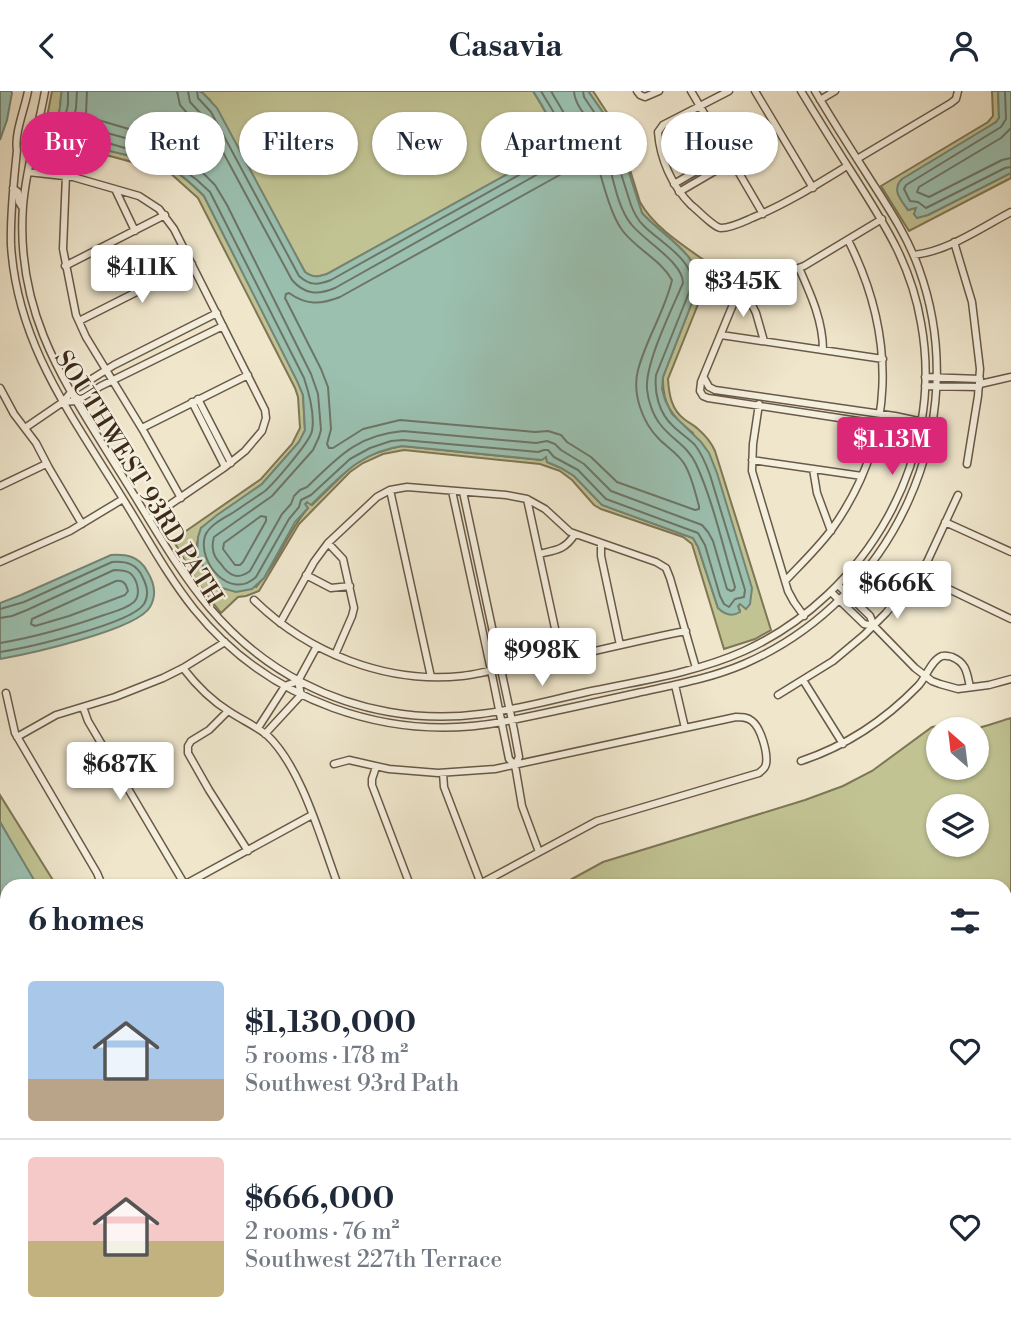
<!DOCTYPE html>
<html lang="en">
<head>
<meta charset="utf-8">
<style>
  :root { --surface:#fff; --page:#f2f2f3; --text:#1f2937; --muted:#747a83; --line:#e0e1e3; --accent:#db2777 }
  body { margin:0; font-family:"Libre Bodoni",serif; background:var(--page); color:var(--text); height:100vh; display:flex; flex-direction:column; font-size:26px; white-space:nowrap }
  * { box-sizing:border-box; margin:0 }
  p { font-size:23px; color:var(--muted) }
  .icon { flex:none; width:38px; height:38px; fill:none; stroke:currentColor; stroke-width:2; stroke-linecap:round; stroke-linejoin:round }
  .map { position:relative; flex:1; overflow:hidden }
  .panel { position:absolute; left:0px; top:788px; width:1012px; height:450px; display:flex; flex-direction:column; background:var(--surface); border-radius:21px 21px 0 0; box-shadow:0 2px 5px #0004 }
  .panel>* { flex:none }
  .top-card { position:absolute; left:21px; top:21px; width:970px; height:63px; display:flex; gap:14px }
  .needle { width:46px; rotate:332deg }
  .fabs { position:absolute; left:926px; top:626px; display:grid; gap:14px }
  .fabs a { display:grid; place-items:center; width:63px; height:63px; border-radius:50%; background:var(--surface); box-shadow:0 2px 5px #0004; font-size:35px }
  .price { position:absolute; translate:-50% -60px; padding:0 16px; border-radius:7px; background:#fff; color:#222; font-size:23px; line-height:46px; filter:drop-shadow(0 2px 4px #0008) }
  .price::after { content:''; position:absolute; left:50%; top:42px; width:21px; height:16px; margin-left:-10px; background:inherit; clip-path:polygon(0 0,100% 0,50% 100%) }
  .price.active { background:var(--accent); color:#fff }
  ul { padding:0; list-style:none }
  li { display:flex; align-items:center; gap:21px; height:175px; padding:0 28px }
  li+li { border-top:2px solid var(--line) }
  li span { display:grid; place-items:center; flex:none; width:196px; height:140px; border-radius:7px; color:#555 }
  li>.icon { margin-inline-start:auto }
  span .icon { width:84px; height:84px; fill:#fffc; stroke-width:1 }
  li b { font-size:30px }
  h2 { display:flex; justify-content:space-between; align-items:center; height:84px; padding:0 28px; font-size:30px }
  .tag { padding:0 24px; border-radius:32px; background:var(--surface); box-shadow:0 2px 5px #0004; font-size:24px; line-height:63px }
  .tag.active { background:var(--accent); color:#fff }
  header { display:flex; justify-content:space-between; align-items:center; height:91px; padding:0 28px; background:var(--surface); font-size:32px; font-weight:700 }
  .map>svg:first-child { display:block }
  .green { fill:#c1c393; stroke:#7e7657; stroke-width:2; fill-rule:evenodd }
  .water { fill:#9bc0b0; stroke:#758474; stroke-width:2 }
  .lines { fill:none; stroke-linecap:round; stroke-linejoin:round }
  .shore { stroke:#6c7566; stroke-width:2 }
  .minor-casing { stroke:#695947; stroke-width:9 }
  .minor { stroke:#f5efde; stroke-width:6 }
  .labels { text-anchor:middle; dominant-baseline:central; stroke-width:5; stroke-linejoin:round; paint-order:stroke }
  .street-label { font-size:24px; fill:#3c2a1b; stroke:#f5efde }
</style>
</head>
<body>
<header><svg class="icon" aria-label="back" viewBox="0 0 24 24"><path d="M15 5l-7 7 7 7"/></svg>Casavia<svg class="icon" aria-label="person" viewBox="0 0 24 24"><circle cx="12" cy="8" r="4"/><path d="M4 21q1-7 8-7t8 7"/></svg></header>
<div class="map">
<svg width="1011" height="1237" viewBox="0 0 1011 1237">
  <rect width="100%" height="100%" fill="#efe6cc"/>
  <filter id="stains"><feTurbulence type="fractalNoise" baseFrequency=".00286" numOctaves="4"/><feColorMatrix values="0 0 0 0 .2 0 0 0 0 .09 0 0 0 0 .02 0 0 0 .5 -.17"/></filter>
  <radialGradient id="worn" r=".72"><stop offset=".6" stop-color="#630" stop-opacity="0"/><stop offset="1" stop-color="#630" stop-opacity=".3"/></radialGradient>
  <path class="green" d="M52,0h10c-2,6 -1,11 -2,16 -1,9 -6,18 1,27 10,12 88,23 109,34 13,7 24,18 34,28l94,185 5,14 2,36 -6,11 -37,42 -61,44 -5,19 60,40c21,-22 31,-55 52,-79l-3,-4 2,-2 5,3 42,-41 19,-10 20,-6 9,-2 139,14 4,-4 1,1 1,5 14,6 13,8 28,29 91,33 5,9 20,61c7,3 15,9 22,3l-2,-6 3,-1 -48,-171c-21,-16 -31,-29 -30,-56l35,-90c5,-31 -38,-53 -56,-74l-27,-83 -27,-39h5l24,37 23,74c14,26 47,46 71,63l-4,17 -39,97c1,15 3,30 16,40 5,4 10,6 14,10 7,6 13,13 17,22l56,179 -16,9 -31,10 -32,-105 -9,-7 -82,-28 -7,-4 -22,-25 -12,-9 -20,-7 -136,-14 -21,4 -20,9 -13,9 -51,52 -40,67 -13,5 -8,1 -17,16 -22,-28 -26,-45 88,-61 31,-35 8,-16 -2,-31 -3,-9 -97,-190 -29,-26 -126,-34z
    M199,0h334c6,10 27,42 23,52 -2,7 -11,11 -17,14l-212,117c-9,3 -14,4 -22,-2l-95,-172z
    M992,0h6l1,27 -3,4 -98,72 10,16 8,-2 1,2 -3,4 3,3 11,-2 83,-42v5l-102,53 -28,-45 107,-64 5,-6z
    M1011,627v302l-6,3 -1,-138h-443l42,-23 202,-62 38,-14 29,-15 60,-44c12,-3 22,3 34,3 15,-1 31,-8 45,-12zM938,639h38v38h-38zM938,716h38v38h-38z
    M0,704l56,90h-19l-4,-5 -33,-58z
    M0,934l7,26v70l-7,-13z
    M0,1032l7,13v185h84l4,7h-95z
    M114,1230h345l-13,7h-328z"/>
  <path class="water" d="M0,0h11l1,2 -5,27 -7,20z
    M62,0h137l4,2 14,15 88,164c8,6 13,5 22,2l224,-124c3,-3 5,-5 6,-10 1,-9 -18,-40 -24,-49h55l27,39 27,83c18,21 61,43 56,74l-35,90 -1,12 3,11 7,14 29,28 8,11 8,20 35,115 -2,16 -4,5 -6,-5 -2,2 2,6c-8,5 -16,2 -22,-4l-20,-61 -5,-9 -91,-33 -28,-29 -13,-8 -14,-6 -1,-5 -4,3 -140,-14c-42,6 -62,31 -91,59l-4,-3 -2,2 3,4 -13,14 -31,56 -12,11 -16,3 -14,-4 -11,-9 -14,-23 1,-19 3,-9 16,-13 45,-31 37,-42 6,-12 -2,-35 -6,-14 -93,-185c-10,-10 -21,-21 -34,-28 -21,-11 -99,-22 -110,-34 -6,-9 -1,-18 0,-27 1,-5 0,-10 2,-16z
    M998,0h13v82l-83,42 -11,3 -3,-4 2,-6 -8,2c-7,-10 -17,-20 -6,-31l94,-57 3,-4z
    M111,464c15,-1 28,1 36,16 7,11 10,24 3,36 -13,23 -122,47 -150,52v-56l21,-8z
    M0,731l37,63h-30v166l-7,-26z
    M1011,962v58l-6,3v-59z
    M515,1230h46l4,7h-63z"/>
  <g class="lines">
    <path class="shore" d="M68,0c0,4 0,8 0,13 -1,12 -10,18 2,28l103,30 24,18 13,12 94,186c5,15 11,37 8,53 -2,11 -38,52 -47,60 -10,7 -21,14 -31,21 -10,6 -25,13 -29,24 -8,27 26,65 51,41l33,-58 10,-12 2,-7 10,-5 39,-36 20,-11 21,-7 12,-1 135,12 6,-2h4l6,7 24,13 28,29 92,34 7,12 15,51 4,8 5,3 6,-8 9,-2 1,-7 -35,-115c-4,-11 -8,-21 -15,-30 -7,-7 -15,-12 -22,-19 -14,-13 -19,-33 -17,-51l36,-90c3,-25 -34,-44 -49,-60 -6,-6 -9,-12 -12,-20l-23,-72 -24,-36 -1,-6
      M77,0l-1,17 -3,13 1,3 88,24 16,7 25,18 12,12 12,20 84,169 7,20 3,36 -2,7 -6,13 -41,46 -58,41c-1,4 -2,7 -1,12 0,5 4,11 8,15 8,12 17,16 29,7l32,-57 9,-10 3,-8 6,-6 7,-3c31,-30 50,-52 96,-56l133,12 11,-2 8,3 6,6 23,14 27,27 91,34 6,7 5,9 14,48 4,2 3,-1 1,-3c-12,-40 -22,-86 -39,-123 -8,-18 -25,-25 -36,-40 -7,-9 -12,-23 -13,-35 -2,-26 25,-80 36,-106 0,-21 -39,-42 -52,-59 -17,-21 -19,-61 -31,-87 -7,-15 -25,-28 -26,-46
      M87,0l-1,23 2,3 92,27 30,21 4,1 1,-5 -20,-39 -15,-17 -3,-14
      M188,0l2,11 14,15 88,163c13,15 26,15 43,8l226,-127c24,-24 3,-46 -10,-70
      M197,0l1,7 13,14 88,164c11,10 19,9 32,4l224,-125c3,-3 6,-6 8,-9 6,-14 -15,-42 -22,-55
      M1005,0l1,28 -5,8 -95,58 -2,4 6,12 8,1 8,6 79,-40 6,-1
      M1011,37l-10,10 -82,49 -2,5 12,5 73,-37 9,-2
      M586,48h3l2,3c8,24 17,69 31,88 14,19 38,29 50,50 -7,31 -26,59 -34,90 -6,23 4,52 21,69 9,9 20,15 26,26 7,12 10,27 14,41v3l-4,1 -78,-28 -26,-25 -24,-15 -6,-7 -13,-4 -13,1 -135,-12 -37,9 -30,19h-4l-2,-4 4,-15 -3,-42 -7,-18 -36,-71 1,-4 3,-1c17,12 31,12 51,4l225,-125 14,-14 4,-17z
      M261,425l5,1v4l-23,41 -3,3h-5l-12,-16 1,-6z
      M116,490c8,-1 10,3 12,10l-3,4 -56,21 -34,10 -4,-2 1,-5z
      M0,518l24,-7 88,-40c15,-1 25,2 31,16 4,8 6,18 1,26 -13,20 -118,44 -144,48
      M0,527l12,-2 15,-6 87,-40c6,0 11,0 16,3 8,7 11,22 4,29 -8,7 -21,10 -30,13 -34,12 -68,22 -104,28"/>
    <g class="minor-casing">
      <path id="minor" d="M28,0c-3,17 -14,43 -11,59 -3,31 -7,63 -6,95 6,98 59,168 109,249 24,38 46,80 74,115 74,92 194,134 308,113 45,-9 90,-19 135,-29 36,-8 72,-14 107,-29 150,-65 231,-240 175,-395 -12,-34 -32,-63 -51,-93 -18,-28 -36,-56 -53,-85
        M45,0c-7,39 -19,76 -22,115 -8,110 44,180 98,268 53,84 89,161 182,209 54,28 117,39 177,31 36,-4 71,-14 107,-22 52,-11 108,-19 157,-41 123,-56 202,-193 177,-328 -10,-59 -36,-98 -67,-147 -18,-28 -36,-57 -53,-85
        M637,0l3,4 5,2 14,-6
        M691,0l72,123
        M729,0l-66,34 -5,7c2,27 14,54 33,73 7,5 22,22 30,23 10,0 22,-6 31,-10 34,-14 64,-33 95,-52
        M755,0l58,97
        M820,9l15,-9
        M857,68l94,-56 5,-4 2,-8
        M28,81l45,5 66,19 20,13 15,20 91,181 1,8 -4,13 -17,20 -20,16 -76,52
        M66,84l-3,74 13,66 10,22 58,95 37,66
        M674,93l53,-31
        M13,97l5,4 1,10 3,5
        M115,98l20,42
        M679,101l53,-31
        M882,128l-78,47 -54,20 -9,7 -7,9 -33,80 -1,9 3,5 5,2 223,34
        M954,151l18,60 8,67 -2,27 -11,68
        M914,164c34,-4 67,-27 97,-43
        M65,175l100,-51
        M799,177c12,27 24,53 24,82
        M744,198l12,24 8,28
        M79,230l113,-57
        M721,244l162,24
        M925,286l55,2
        M704,287l5,9 6,3 180,26 37,8
        M980,293l31,-7
        M925,295l54,1
        M0,297l14,26 22,29 13,25 33,56
        M198,308l33,64
        M63,311l13,-1 25,-15 122,-60
        M192,311l33,65
        M759,313l-6,40 -1,27 36,120 6,11 10,14
        M25,337l38,-26 8,-10 43,-27 103,-52
        M142,337l106,-53
        M752,369l110,16
        M813,378l4,24 14,38
        M0,395l46,-22
        M390,399l41,187
        M452,400l39,179 18,89 6,6 7,41 17,46
        M463,401l51,238 5,27 -4,8
        M527,408l34,157
        M945,431l66,30
        M328,452l15,16 11,49 -2,8 -17,39
        M601,452v13l19,89
        M539,463c17,-4 26,-4 36,-20
        M0,471l70,-31 53,-32
        M918,481l16,10 77,37
        M306,484l25,13 19,-2
        M785,490c16,-17 33,-33 47,-52 64,-90 65,-192 16,-289
        M838,494l32,31 4,10 41,42 17,13 8,3 18,5 31,-4 22,-6
        M831,501l33,32 10,2
        M254,509c54,53 132,84 208,76 26,-3 52,-12 78,-17 12,-2 25,-2 37,-4 36,-8 72,-17 109,-24
        M280,532l34,-61 14,-19 49,-46 13,-7 17,-3 99,8 21,4 18,10 25,23 86,30 10,6 4,10 26,90
        M183,577c13,17 29,33 47,44 12,8 26,14 37,23 35,33 54,105 71,150
        M803,589l40,64
        M298,590l19,-35
        M675,594l10,43
        M6,602l9,40 82,140 5,12
        M778,604l55,-34 31,-26 22,-22 41,-51 31,-67
        M83,616l5,14 97,164
        M228,620l-19,19 -18,11 -3,5v7l21,37 39,61
        M258,637l27,-42 13,-5
        M265,643l36,-39 -3,-14
        M17,646l39,-22 59,-18 48,-19 20,-10 42,-26
        M801,670c45,-15 85,-42 117,-75 8,-8 13,-26 24,-30 4,-1 6,0 10,1 15,6 15,17 18,30
        M334,673l15,-4 40,9 49,4 57,-4 241,-52c6,0 11,0 16,4 9,7 16,32 14,43 -1,5 -3,5 -7,9l-162,48 -119,64
        M376,676l-4,12v6l38,100
        M443,682l1,14 37,97
        M184,794l128,-70
        M1004,937l7,-4
        M0,1024l7,13
        M110,1230l4,7
        M456,1237l13,-7"/>
    </g>
    <use href="#minor" class="minor"/>
  </g>
  <g class="labels">
    <g class="street-label">
      <text transform="translate(138 387) rotate(58)">SOUTHWEST 93RD PATH</text>
    </g>
  </g>
  <rect width="100%" height="100%" filter="url(#stains)"/>
  <rect width="100%" height="100%" fill="url(#worn)"/>
</svg>
<div class="fabs">
<a><svg class="needle" viewBox="-14 -14 28 28"><path d="M0-13l5 13h-10z" fill="#e53935"/><path d="M0 13l5-13h-10z" fill="#747a83"/></svg></a>
<a><svg class="icon" aria-label="layers" viewBox="0 0 24 24"><path d="M12 4l9 5-9 5-9-5zM3 14l9 5 9-5"/></svg></a>
</div>
<b class="price" style="left:142px;top:214px">$411K</b>
<b class="price" style="left:743px;top:228px">$345K</b>
<b class="price active" style="left:892px;top:386px">$1.13M</b>
<b class="price" style="left:897px;top:530px">$666K</b>
<b class="price" style="left:542px;top:597px">$998K</b>
<b class="price" style="left:120px;top:711px">$687K</b>
<div class="top-card">
<a class="tag active">Buy</a>
<a class="tag">Rent</a>
<a class="tag">Filters</a>
<a class="tag">New</a>
<a class="tag">Apartment</a>
<a class="tag">House</a>
</div>
<section class="panel">
<h2>6 homes<svg class="icon" aria-label="filters" viewBox="0 0 24 24"><path d="M4 7h16M4 17h16"/><circle cx="9" cy="7" r="2"/><circle cx="15" cy="17" r="2"/></svg></h2>
<ul>
<li><span style="background:linear-gradient(#a9c7e8 70%,#b9a48a 0)"><svg class="icon" aria-label="home" viewBox="0 0 24 24"><path d="M3 11l9-7 9 7M6 9v11h12V9"/></svg></span><div><b>$1,130,000</b><p>5 rooms · 178 m²</p><p>Southwest 93rd Path</p></div><svg class="icon" aria-label="heart" viewBox="0 0 24 24"><path d="M12 20l-8-8c-3-5 5-10 8-4 3-6 11-1 8 4z"/></svg></li>
<li><span style="background:linear-gradient(#f6c9c9 60%,#c2b280 0)"><svg class="icon" aria-label="home" viewBox="0 0 24 24"><path d="M3 11l9-7 9 7M6 9v11h12V9"/></svg></span><div><b>$666,000</b><p>2 rooms · 76 m²</p><p>Southwest 227th Terrace</p></div><svg class="icon" aria-label="heart" viewBox="0 0 24 24"><path d="M12 20l-8-8c-3-5 5-10 8-4 3-6 11-1 8 4z"/></svg></li>
</ul>
</section>
</div>
</body>
</html>
